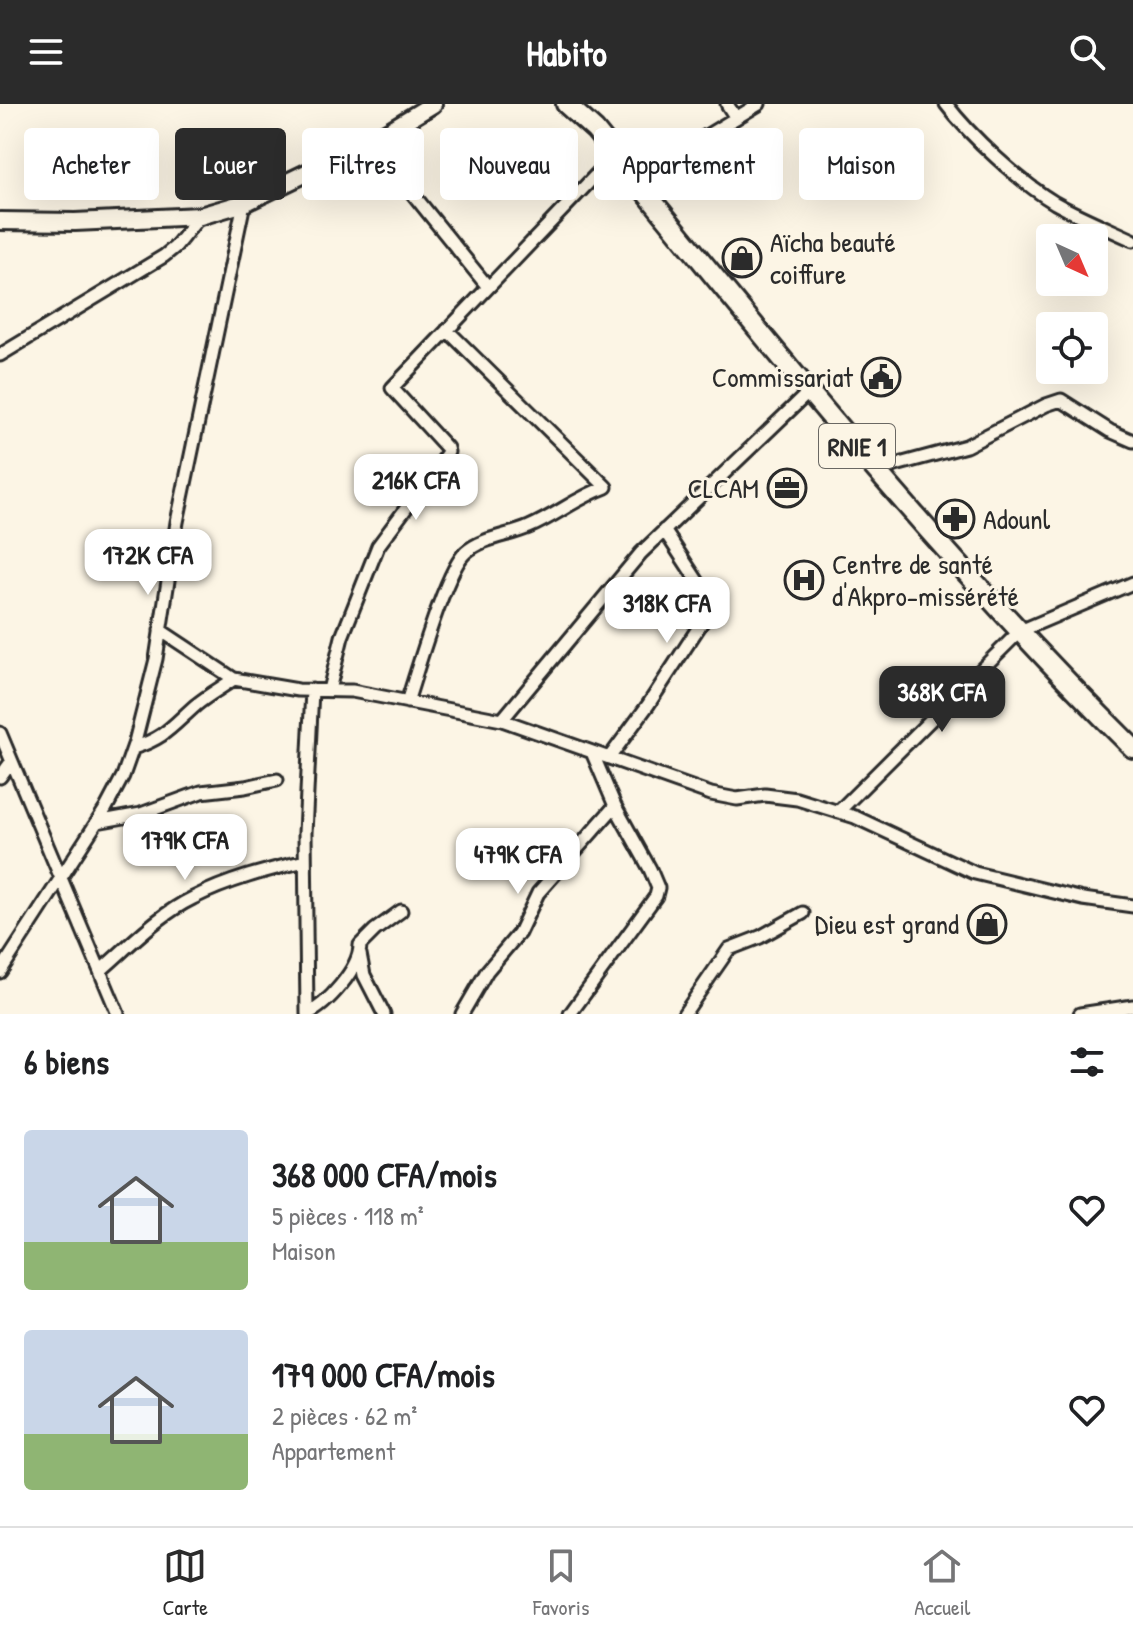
<!DOCTYPE html>
<html lang="fr">
<head>
<meta charset="utf-8">
<style>
  :root { --surface:#fff; --page:#f6f6f6; --text:#202124; --muted:#757577; --line:#e0e0e0; --accent:#2b2b2b }
  body { margin:0; font-family:"Patrick Hand",sans-serif; background:var(--page); color:var(--text); height:100vh; display:flex; flex-direction:column; font-size:30px; white-space:nowrap }
  * { box-sizing:border-box; margin:0 }
  p { font-size:26px; color:var(--muted) }
  .icon { flex:none; width:44px; height:44px; fill:none; stroke:currentColor; stroke-width:2; stroke-linecap:round; stroke-linejoin:round }
  .map { position:relative; height:910px; overflow:hidden }
  .details { display:flex; flex-direction:column; background:var(--surface); flex:1 }
  .details>* { flex:none }
  .guide { position:absolute; left:24px; top:24px; width:1086px; height:72px; display:flex; gap:16px }
  .needle { width:52px; rotate:136deg }
  .buttons { position:absolute; left:1036px; top:120px; display:grid; gap:16px }
  .buttons a { display:grid; place-items:center; width:72px; height:72px; border-radius:8px; background:var(--surface); box-shadow:0 8px 32px #0002; font-size:40px }
  .price { position:absolute; translate:-50% -68px; padding:0 18px; border-radius:16px; background:#fff; color:#222; font-size:26px; line-height:52px; filter:drop-shadow(0 2px 4px #0008) }
  .price::after { content:''; position:absolute; left:50%; top:48px; width:24px; height:18px; margin-left:-12px; background:inherit; clip-path:polygon(0 0,100% 0,50% 100%) }
  .price.selected { background:var(--accent); color:#fff }
  ul { padding:0; list-style:none }
  li { display:flex; align-items:center; gap:24px; height:200px; padding:0 24px }
  li span { display:grid; place-items:center; flex:none; width:224px; height:160px; border-radius:8px; color:#555 }
  li>.icon { margin-inline-start:auto }
  span .icon { width:96px; height:96px; fill:#fffc; stroke-width:1 }
  li b { font-size:34px }
  h2 { display:flex; justify-content:space-between; align-items:center; height:96px; padding:0 24px; font-size:34px }
  .chip { padding:0 28px; border-radius:8px; background:var(--surface); box-shadow:0 8px 32px #0002; font-size:28px; line-height:72px }
  .chip.selected { background:var(--accent); color:#fff }
  header { display:flex; justify-content:space-between; align-items:center; height:104px; padding:0 24px; background:var(--accent); color:#fff; font-size:36px; font-weight:800 }
  .dock { display:flex; justify-content:space-around; align-items:center; height:112px; border-top:2px solid var(--line); background:var(--surface); font-size:22px; color:var(--muted) }
  .dock a { display:grid; justify-items:center; gap:4px }
  .dock .selected { color:var(--accent) }
  .map>svg:first-child { display:block }
  .lines { fill:none; stroke-linecap:round; stroke-linejoin:round }
  .minor-casing { stroke:#2b2b2b; stroke-width:17 }
  .secondary-casing { stroke:#2b2b2b; stroke-width:22 }
  .trunk-casing { stroke:#2b2b2b; stroke-width:24 }
  .minor { stroke:#fcf5e5; stroke-width:11 }
  .secondary { stroke:#fcf5e5; stroke-width:16 }
  .trunk { stroke:#fcf5e5; stroke-width:18 }
  .labels { text-anchor:middle; dominant-baseline:central; stroke-width:6; stroke-linejoin:round; paint-order:stroke }
  .shield { fill:#fcf5e5; stroke:#6a6863; stroke-width:2 }
  .shield-label { font-size:26px; font-weight:bold; fill:#2b2b2b }
  .poi-label { font-size:28px; fill:#2b2b2b; stroke:#fcf5e5; text-anchor:start }
</style>
</head>
<body>
<header><svg class="icon" aria-label="menu" viewBox="0 0 24 24"><path d="M4 6h16M4 12h16M4 18h16"/></svg>Habito<svg class="icon" aria-label="search" viewBox="0 0 24 24"><circle cx="10" cy="10" r="6"/><path d="M15 15l6 6"/></svg></header>
<div class="map">
<svg width="1133" height="910" viewBox="0 0 1133 910">
  <rect width="100%" height="100%" fill="#fcf5e5"/>
  <filter id="ink" filterUnits="userSpaceOnUse"><feTurbulence type="fractalNoise" baseFrequency=".0125" numOctaves="2"/><feDisplacementMap in="SourceGraphic" scale="16" xChannelSelector="R" yChannelSelector="G"/><feConvolveMatrix kernelMatrix="1 2 1 2 8 2 1 2 1" color-interpolation-filters="sRGB"/></filter>
  <g filter="url(#ink)">
    <g class="lines">
      <g class="minor-casing">
        <path id="minor" d="M727,0l9,14
          M946,0c25,33 74,78 109,99 25,14 52,25 78,37
          M371,38l117,145
          M635,75l124,-75
          M0,251l164,-99 11,-9 25,-31
          M877,366l89,-24 80,-41 15,-5 49,31 23,10
          M160,526l74,49 64,11 54,1 150,29 209,74 26,5 28,-4 32,4 58,18 120,56 108,26 50,7
          M329,586l13,-53 36,-91 70,-94 -1,-4 -55,-60 223,-233
          M407,598c10,-30 39,-133 59,-150 17,-15 43,-16 63,-25 28,-12 47,-29 77,-40l-159,-157
          M502,616l139,-167 170,-163
          M0,629l118,281
          M133,644c32,-10 39,-22 63,-43 12,-10 25,-17 38,-26
          M609,654l39,-53 60,-92 3,-11 -47,-72
          M0,673l11,-15
          M838,708l182,-181 113,-48
          M97,718l44,-8 60,-22 44,-5 32,-7
          M360,850l4,21 20,39
          M100,867c29,-25 58,-56 93,-73 35,-18 74,-28 112,-37
          M0,868l106,-164 17,-32 12,-34 21,-83 21,-137 67,-319
          M307,910l-2,-181 7,-143
          M307,910c20,-9 53,-46 53,-69l15,-15 26,-19
          M462,910l25,-43 32,-38 19,-40 77,-87
          M570,910l86,-118 2,-8 -8,-19 -35,-63 -23,-54
          M684,910l45,-65 31,-12 43,-24
          M1080,910l53,-8"/>
      </g>
      <g class="secondary-casing">
        <path id="secondary" d="M0,117l75,1 125,-6 44,-13 127,-61 62,-38"/>
      </g>
      <g class="trunk-casing">
        <path id="trunk" d="M566,0l29,26c171,211 345,427 538,618"/>
      </g>
      <use href="#minor" class="minor"/>
      <use href="#secondary" class="secondary"/>
      <use href="#trunk" class="trunk"/>
    </g>
  </g>
  <defs>
    <g id="shop-ring" transform="scale(2)"><circle r="9.5" fill="#fcf5e5" stroke="#2b2b2b" stroke-width="1.5"/><path d="M-5-2.5h2.3a2.7 3.5 0 0 1 5.4 0H5L5.5 6h-11ZM-1.5-2.5h3a1.5 2.3 0 0 0-3 0Z" fill="#2b2b2b"/></g>
    <g id="civic-ring" transform="scale(2)"><circle r="9.5" fill="#fcf5e5" stroke="#2b2b2b" stroke-width="1.5"/><path d="M-.6-6.5H3V-4.5H.6V-3L4-1V1h2V6H-6V1h2V-1L-.6-3ZM-1.2 2.5V6h2.4V2.5Z" fill="#2b2b2b"/></g>
    <g id="office-ring" transform="scale(2)"><circle r="9.5" fill="#fcf5e5" stroke="#2b2b2b" stroke-width="1.5"/><path d="M-6-3h4V-5.5h4V-3h4V5H-6ZM-1-4.5V-3h2v-1.5ZM-6 0V1H6V0Z" fill="#2b2b2b"/></g>
    <g id="pharmacy-ring" transform="scale(2)"><circle r="9.5" fill="#fcf5e5" stroke="#2b2b2b" stroke-width="1.5"/><path d="M-2-6h4v4h4v4h-4v4h-4v-4h-4v-4h4Z" fill="#2b2b2b"/></g>
    <g id="hospital-ring" transform="scale(2)"><circle r="9.5" fill="#fcf5e5" stroke="#2b2b2b" stroke-width="1.5"/><path d="M-5-5h3v3.5h4V-5h3V5h-3V1.5h-4V5h-3Z" fill="#2b2b2b"/></g>
  </defs>
  <g fill-rule="evenodd">
    <use href="#shop-ring" x="742" y="154"/>
    <use href="#civic-ring" x="881" y="273"/>
    <use href="#office-ring" x="787" y="384"/>
    <use href="#pharmacy-ring" x="955" y="415"/>
    <use href="#hospital-ring" x="804" y="476"/>
    <use href="#shop-ring" x="987" y="820"/>
  </g>
  <g class="labels">
    <rect class="shield" x="819" y="320" width="76" height="44" rx="6"/>
    <g class="shield-label">
      <text x="857" y="342">RNIE 1</text>
    </g>
    <g class="poi-label">
      <text x="770" y="138">Aïcha beauté<tspan x="770" dy="32">coiffure</tspan></text>
      <text x="853" y="273" text-anchor="end">Commissariat</text>
      <text x="759" y="384" text-anchor="end">CLCAM</text>
      <text x="983" y="415">Adounl</text>
      <text x="832" y="460">Centre de santé<tspan x="832" dy="32">d'Akpro-missérété</tspan></text>
      <text x="959" y="820" text-anchor="end">Dieu est grand</text>
    </g>
  </g>
</svg>
<div class="buttons">
<a><svg class="needle" viewBox="-14 -14 28 28"><path d="M0-13l5 13h-10z" fill="#e53935"/><path d="M0 13l5-13h-10z" fill="#757577"/></svg></a>
<a><svg class="icon" aria-label="locate" viewBox="0 0 24 24"><circle cx="12" cy="12" r="6"/><path d="M12 2v4M12 18v4M2 12h4M18 12h4"/></svg></a>
</div>
<b class="price" style="left:416px;top:418px">216K CFA</b>
<b class="price" style="left:148px;top:493px">172K CFA</b>
<b class="price" style="left:667px;top:541px">318K CFA</b>
<b class="price selected" style="left:942px;top:630px">368K CFA</b>
<b class="price" style="left:185px;top:778px">179K CFA</b>
<b class="price" style="left:518px;top:792px">479K CFA</b>
<div class="guide">
<a class="chip">Acheter</a>
<a class="chip selected">Louer</a>
<a class="chip">Filtres</a>
<a class="chip">Nouveau</a>
<a class="chip">Appartement</a>
<a class="chip">Maison</a>
</div>
</div>
<section class="details">
<h2>6 biens<svg class="icon" aria-label="filters" viewBox="0 0 24 24"><path d="M4 7h16M4 17h16"/><circle cx="9" cy="7" r="2"/><circle cx="15" cy="17" r="2"/></svg></h2>
<ul>
<li><span style="background:linear-gradient(#c9d6e8 70%,#8fb573 0)"><svg class="icon" aria-label="home" viewBox="0 0 24 24"><path d="M3 11l9-7 9 7M6 9v11h12V9"/></svg></span><div><b>368 000 CFA/mois</b><p>5 pièces · 118 m²</p><p>Maison</p></div><svg class="icon" aria-label="heart" viewBox="0 0 24 24"><path d="M12 20l-8-8c-3-5 5-10 8-4 3-6 11-1 8 4z"/></svg></li>
<li><span style="background:linear-gradient(#c9d6e8 65%,#8fb573 0)"><svg class="icon" aria-label="home" viewBox="0 0 24 24"><path d="M3 11l9-7 9 7M6 9v11h12V9"/></svg></span><div><b>179 000 CFA/mois</b><p>2 pièces · 62 m²</p><p>Appartement</p></div><svg class="icon" aria-label="heart" viewBox="0 0 24 24"><path d="M12 20l-8-8c-3-5 5-10 8-4 3-6 11-1 8 4z"/></svg></li>
</ul>
</section>
<nav class="dock">
<a class="selected"><svg class="icon" aria-label="map" viewBox="0 0 24 24"><path d="M3 6l6-2 6 2 6-2v14l-6 2-6-2-6 2zM9 4v14M15 6v14"/></svg>Carte</a>
<a><svg class="icon" aria-label="saved" viewBox="0 0 24 24"><path d="M7 4h10v16l-5-4-5 4z"/></svg>Favoris</a>
<a><svg class="icon" aria-label="home" viewBox="0 0 24 24"><path d="M3 11l9-7 9 7M6 9v11h12V9"/></svg>Accueil</a>
</nav>
</body>
</html>
